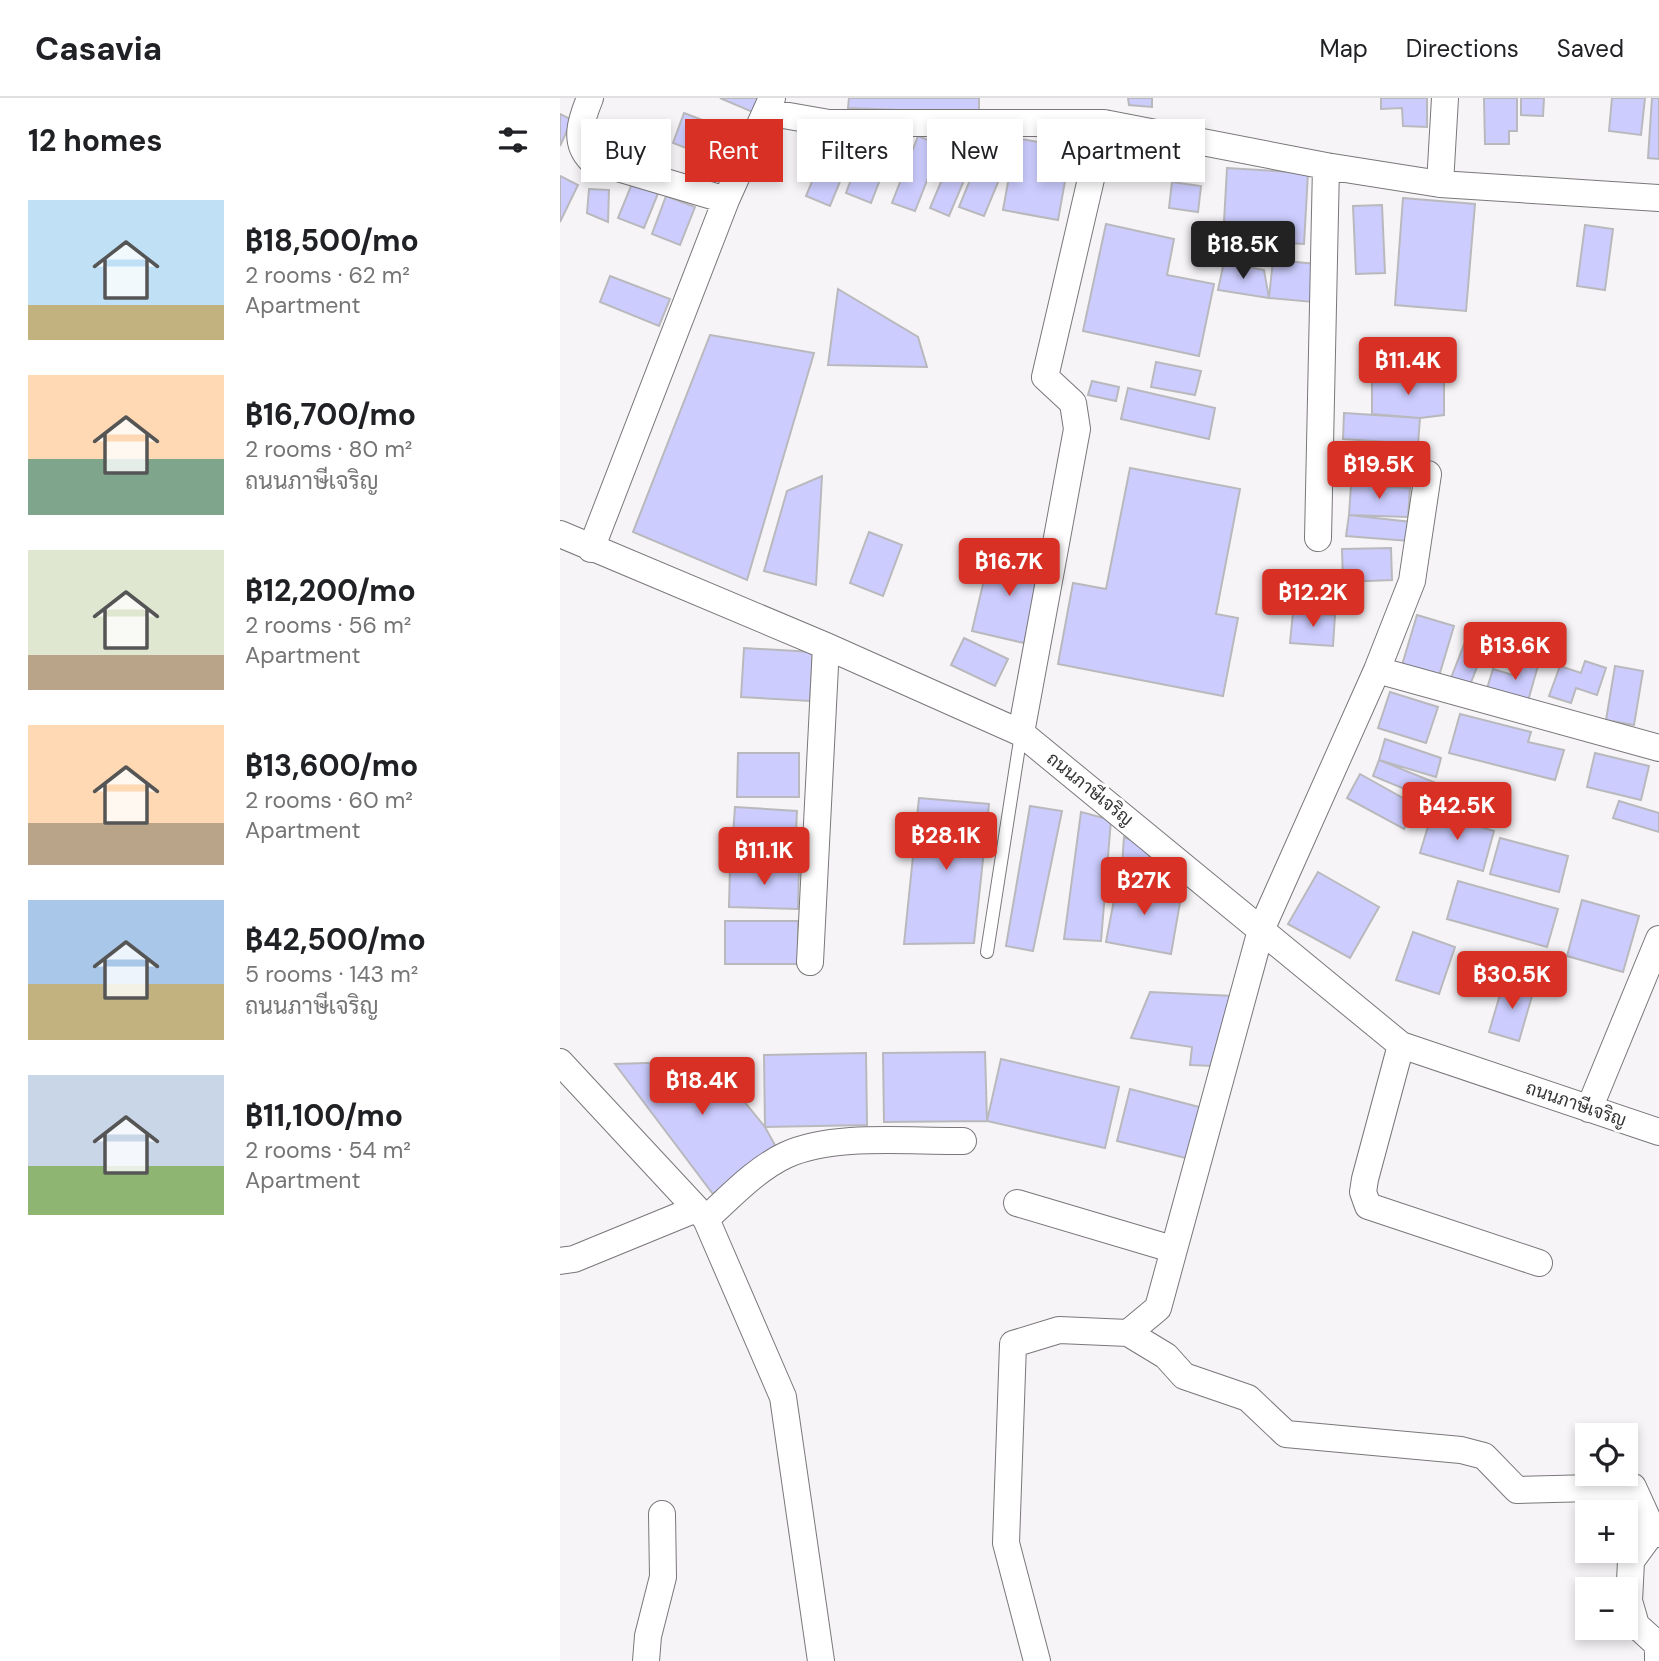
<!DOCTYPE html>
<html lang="en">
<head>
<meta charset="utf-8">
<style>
  :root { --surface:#fff; --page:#f6f6f6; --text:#202124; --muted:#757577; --line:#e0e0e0; --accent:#d93025 }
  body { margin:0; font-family:"DM Sans",Sarabun,sans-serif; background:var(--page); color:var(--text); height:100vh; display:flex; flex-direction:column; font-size:26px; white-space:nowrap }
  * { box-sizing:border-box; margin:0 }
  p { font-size:23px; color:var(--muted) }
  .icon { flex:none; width:38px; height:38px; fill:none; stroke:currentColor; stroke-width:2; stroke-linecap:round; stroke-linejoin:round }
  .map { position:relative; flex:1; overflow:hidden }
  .details { display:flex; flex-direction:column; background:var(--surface); width:560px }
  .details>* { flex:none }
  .top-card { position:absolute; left:21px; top:21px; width:665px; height:63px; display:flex; gap:14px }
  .buttons { position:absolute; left:1015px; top:1325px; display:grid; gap:14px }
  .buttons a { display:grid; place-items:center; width:63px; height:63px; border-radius:0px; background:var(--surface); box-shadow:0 4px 10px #0003; font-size:35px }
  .price { position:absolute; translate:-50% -60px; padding:0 16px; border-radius:7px; background:var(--accent); color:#fff; font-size:23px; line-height:46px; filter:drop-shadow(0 2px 4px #0008) }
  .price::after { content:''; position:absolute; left:50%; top:42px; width:21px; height:16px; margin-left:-10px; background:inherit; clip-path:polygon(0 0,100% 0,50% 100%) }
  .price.active { background:#222; color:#fff }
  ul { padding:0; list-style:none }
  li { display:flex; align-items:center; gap:21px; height:175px; padding:0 28px }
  li span { display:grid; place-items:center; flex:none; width:196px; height:140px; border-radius:0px; color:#555 }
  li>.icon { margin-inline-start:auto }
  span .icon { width:84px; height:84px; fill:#fffc; stroke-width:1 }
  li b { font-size:30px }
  h2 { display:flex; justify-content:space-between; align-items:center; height:84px; padding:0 28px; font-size:30px }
  .tag { padding:0 24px; border-radius:0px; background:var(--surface); box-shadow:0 4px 10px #0003; font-size:24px; line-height:63px }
  .tag.active { background:var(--accent); color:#fff }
  header { display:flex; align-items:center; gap:42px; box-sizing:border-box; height:98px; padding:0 35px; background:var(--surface); border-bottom:2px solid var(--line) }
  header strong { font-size:33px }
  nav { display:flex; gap:38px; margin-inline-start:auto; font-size:24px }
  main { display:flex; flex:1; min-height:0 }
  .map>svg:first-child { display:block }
  .building { fill:#cccdfe; stroke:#b9b9bd; stroke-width:2 }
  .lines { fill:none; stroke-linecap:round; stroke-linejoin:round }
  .lane-casing { stroke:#7a777a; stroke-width:14 }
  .street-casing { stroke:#7a777a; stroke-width:28 }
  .lane { stroke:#fff; stroke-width:12 }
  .street { stroke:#fff; stroke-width:26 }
  .labels { text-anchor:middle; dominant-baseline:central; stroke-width:6; stroke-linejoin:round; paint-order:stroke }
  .street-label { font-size:18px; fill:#343334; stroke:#fff }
</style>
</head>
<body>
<header>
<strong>Casavia</strong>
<nav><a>Map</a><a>Directions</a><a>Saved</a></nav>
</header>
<main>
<section class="details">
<h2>12 homes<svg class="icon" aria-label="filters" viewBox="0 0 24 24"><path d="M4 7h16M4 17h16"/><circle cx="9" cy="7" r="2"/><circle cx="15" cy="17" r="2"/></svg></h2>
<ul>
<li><span style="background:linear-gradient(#bfe0f5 75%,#c2b280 0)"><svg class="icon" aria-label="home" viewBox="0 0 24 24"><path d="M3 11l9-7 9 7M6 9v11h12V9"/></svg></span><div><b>฿18,500/mo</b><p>2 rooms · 62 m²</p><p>Apartment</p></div></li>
<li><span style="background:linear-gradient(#ffd9b3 60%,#7fa58c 0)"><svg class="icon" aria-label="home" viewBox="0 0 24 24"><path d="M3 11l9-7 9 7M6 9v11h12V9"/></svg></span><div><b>฿16,700/mo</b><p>2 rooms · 80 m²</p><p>ถนนภาษีเจริญ</p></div></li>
<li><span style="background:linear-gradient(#dfe7d0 75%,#b9a48a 0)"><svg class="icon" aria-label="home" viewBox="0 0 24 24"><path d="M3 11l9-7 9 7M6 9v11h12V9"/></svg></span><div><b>฿12,200/mo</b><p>2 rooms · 56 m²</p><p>Apartment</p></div></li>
<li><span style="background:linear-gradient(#ffd9b3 70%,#b9a48a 0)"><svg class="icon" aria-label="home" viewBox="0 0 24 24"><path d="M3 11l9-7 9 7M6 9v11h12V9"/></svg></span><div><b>฿13,600/mo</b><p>2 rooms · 60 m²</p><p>Apartment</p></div></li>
<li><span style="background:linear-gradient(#a9c7e8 60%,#c2b280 0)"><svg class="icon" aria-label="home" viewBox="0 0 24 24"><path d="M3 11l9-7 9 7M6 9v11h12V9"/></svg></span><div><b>฿42,500/mo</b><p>5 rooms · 143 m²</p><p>ถนนภาษีเจริญ</p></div></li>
<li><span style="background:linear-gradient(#c9d6e8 65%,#8fb573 0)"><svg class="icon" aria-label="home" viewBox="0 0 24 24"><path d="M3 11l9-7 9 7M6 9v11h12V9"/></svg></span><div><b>฿11,100/mo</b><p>2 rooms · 54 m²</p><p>Apartment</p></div></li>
</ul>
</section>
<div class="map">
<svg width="1099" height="1563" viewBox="0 0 1099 1563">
  <rect width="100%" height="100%" fill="#f6f4f7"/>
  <path class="building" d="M160,0h41l-6,15z
    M289,0h130v15l-131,-5z
    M568,0h24v9l-23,-2z
    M821,0h46v29l-24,-1 -1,-18 -21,1z
    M924,0h33v33h-8v13h-24z
    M961,0h23l-1,18 -22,-1z
    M1052,0h33l-4,37 -32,-4z
    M1092,0h7v61l-11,-1z
    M124,15l55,21 -12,30 -54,-21z
    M0,16l12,6 -12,26z
    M358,38l23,9 -26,66 -23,-8z
    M307,39l26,9 -22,57 -25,-10z
    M456,40l55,10 -13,72 -55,-10z
    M269,43l24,9 -23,56 -24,-10z
    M397,46l19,8 -27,64 -19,-8z
    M423,50l28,3 -27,65 -25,-9z
    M667,70l81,5 -4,71 -81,-4z
    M0,78l18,9 -18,37z
    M73,83l26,10 -15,37 -26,-10z
    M612,84l29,4 -3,26 -29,-4z
    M29,91l20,1 -1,32 -21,-9z
    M106,98l29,11 -15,38 -28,-11z
    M843,100l72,6 -9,107 -71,-6z
    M822,107l3,68 -29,1 -3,-68z
    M546,126l68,15 -7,36 47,9 -15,72 -116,-25z
    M1025,127l28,4 -8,61 -28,-4z
    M713,162l44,4 -4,38 -44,-4z
    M664,164l40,8 5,28 -51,-8z
    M50,178l60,23 -11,27 -59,-24z
    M278,191l80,48 9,30 -99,-2z
    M150,237l104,18 -67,227 -114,-48z
    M596,264l45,9 -6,24 -44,-8z
    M812,280h72v37l-24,3 -48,-4z
    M532,283l27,6 -3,14 -28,-6z
    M568,290l87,20 -6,31 -88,-20z
    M784,315l76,5 -2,26 -75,-5z
    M790,349l60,6 -3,28 -60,-6z
    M570,370l110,21 -24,125 22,4 -15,78 -165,-32 15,-81 33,6z
    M262,378l-6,109 -52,-14 23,-80z
    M791,387l59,3 -2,29 -59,-2z
    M789,417l62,7 -2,19 -63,-5z
    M309,434l33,13 -19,51 -33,-13z
    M831,450l1,32 -49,2 -1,-33z
    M450,453l34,7 -20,85 -52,-12 15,-64 18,5z
    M733,514l42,3 -2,31 -43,-3z
    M857,517l37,11 -15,50 -37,-11z
    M907,539l19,7 -16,41 -19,-7z
    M404,540l44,21 -13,27 -44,-21z
    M184,550l69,4 -3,49 -69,-4z
    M981,557l-15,53 -41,-13 8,-26 23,7 5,-20z
    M1025,563l21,7 -9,27 -21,-7 -5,15 -22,-7 11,-30 21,7z
    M1055,568l28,5 -9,54 -28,-5z
    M830,594l48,15 -12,36 -48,-15z
    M900,616l71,18 -3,10 36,8 -9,30 -106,-27z
    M825,641l56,19 -5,19 -57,-17z
    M178,655h61v44h-62z
    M1035,655l54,13 -8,34 -54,-13z
    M819,662l62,25 -7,16 -61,-25z
    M800,676l57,32 -13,23 -57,-31z
    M359,700l70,6 -15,139 -70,1z
    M1059,703l40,12v19l-46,-14z
    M470,708l32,5 -29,140 -27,-5z
    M175,709l62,4 -2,42 -63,-4z
    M521,714l30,8 -10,121 -37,-2z
    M872,715l62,18 -11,40 -63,-18z
    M564,739l25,11v24l-27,-6z
    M940,740l68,18 -9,36 -69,-18z
    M170,768l69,1 -1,42 -69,-2z
    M758,774l61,35 -29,51 -62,-34z
    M558,781l64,12 -11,63 -65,-12z
    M898,783l100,28 -11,38 -100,-28z
    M1022,802l57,16 -16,56 -56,-16z
    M165,823h73v43h-73z
    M853,834l42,15 -16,47 -43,-14z
    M944,883l30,8 -15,52 -30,-9z
    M590,894l83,4 -19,70 -24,-1 2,-18 -61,-9z
    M425,954l2,69 -103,1 -1,-69z
    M306,955l1,72 -102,2 -1,-72z
    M441,961l118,28 -14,61 -118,-27z
    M151,963l54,66 11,20 -63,47 -98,-130z
    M570,991l73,19 -13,51 -73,-18z"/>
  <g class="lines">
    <g class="lane-casing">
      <path id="lane" d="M427,854l34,-218"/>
    </g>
    <g class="street-casing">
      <path id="street" d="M30,0c-9,22 -17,44 1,62l135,40
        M206,14l63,11h275l222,43 114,18 219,14
        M880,86l5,-86
        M0,436l266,112 195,87 380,312 258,87
        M758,440l8,-372
        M31,451l135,-349 46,-102
        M817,572l282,78
        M461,635l56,-304 -4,-26 -28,-26 59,-254
        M250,864l16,-316
        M841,947l-36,134 -2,13 5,14 171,57
        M0,964l146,157 77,178 38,264
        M1029,1011l70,-170
        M457,1105l155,46
        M146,1121c24,-22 50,-50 80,-64 49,-22 124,-13 177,-14
        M0,1163l14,-2 122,-50
        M568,1235l38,23 18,20 64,22 38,36 175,16 23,6 33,34 116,-3 20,44 6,3
        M1093,1433l-22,30 -2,40 7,24 22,20v16
        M86,1563l2,-25 15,-59 -1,-63
        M477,1563l-31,-118 7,-199 46,-14 69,3 30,-25 103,-378 116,-260 35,-89 16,-107"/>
    </g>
    <use href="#lane" class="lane"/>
    <use href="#street" class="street"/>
  </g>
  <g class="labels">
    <g class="street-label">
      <text transform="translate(530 691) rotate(39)">ถนนภาษีเจริญ</text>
      <text transform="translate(1016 1006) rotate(19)">ถนนภาษีเจริญ</text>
    </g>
  </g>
</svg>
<div class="buttons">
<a><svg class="icon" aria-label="locate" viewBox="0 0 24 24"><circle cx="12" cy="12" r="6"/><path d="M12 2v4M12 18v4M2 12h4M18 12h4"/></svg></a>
<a>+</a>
<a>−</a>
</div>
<b class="price active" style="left:683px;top:183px">฿18.5K</b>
<b class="price" style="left:848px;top:299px">฿11.4K</b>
<b class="price" style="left:819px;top:403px">฿19.5K</b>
<b class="price" style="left:449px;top:500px">฿16.7K</b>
<b class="price" style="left:753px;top:531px">฿12.2K</b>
<b class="price" style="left:955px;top:584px">฿13.6K</b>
<b class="price" style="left:897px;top:744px">฿42.5K</b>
<b class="price" style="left:386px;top:774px">฿28.1K</b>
<b class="price" style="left:204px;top:789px">฿11.1K</b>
<b class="price" style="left:584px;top:819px">฿27K</b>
<b class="price" style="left:952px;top:913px">฿30.5K</b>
<b class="price" style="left:142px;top:1019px">฿18.4K</b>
<div class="top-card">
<a class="tag">Buy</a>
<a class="tag active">Rent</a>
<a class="tag">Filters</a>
<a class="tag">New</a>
<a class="tag">Apartment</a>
</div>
</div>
</main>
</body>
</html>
